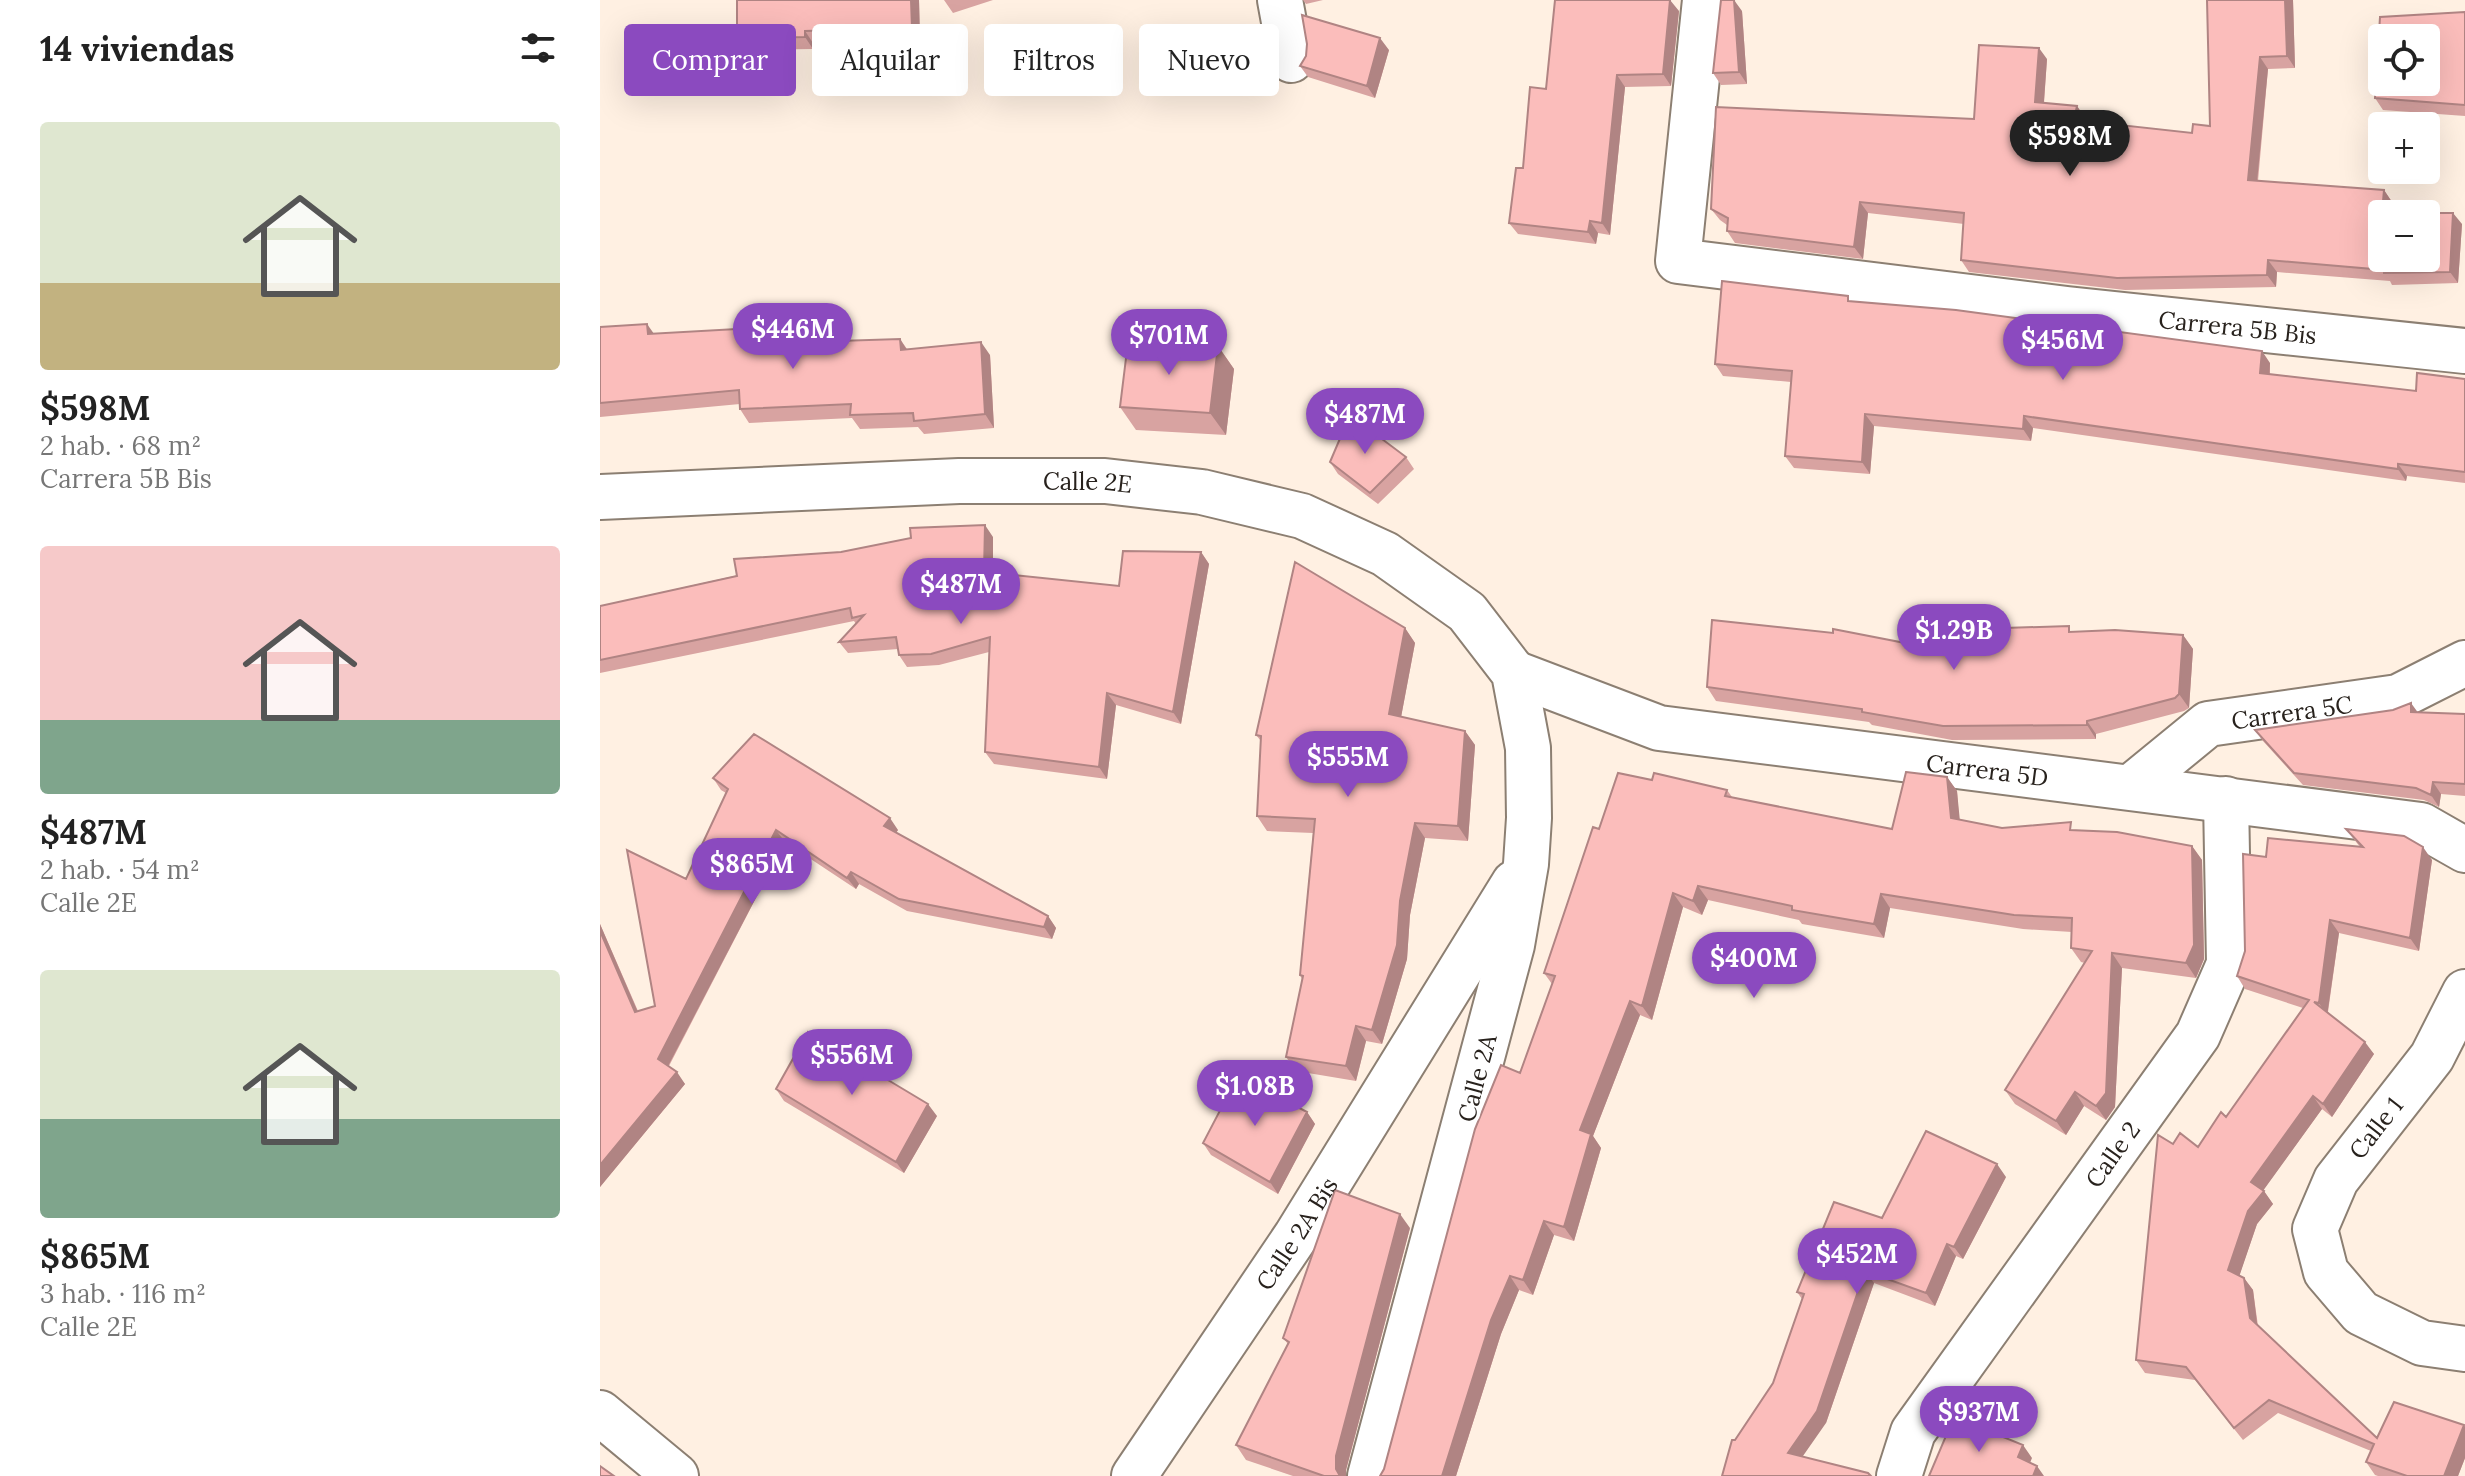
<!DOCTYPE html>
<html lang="es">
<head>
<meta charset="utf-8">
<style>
  :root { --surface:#fff; --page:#f6f6f6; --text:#222; --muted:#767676; --accent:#8b4abf }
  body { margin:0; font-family:Lora,serif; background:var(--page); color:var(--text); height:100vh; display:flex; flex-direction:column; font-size:30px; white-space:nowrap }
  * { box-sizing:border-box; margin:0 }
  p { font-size:26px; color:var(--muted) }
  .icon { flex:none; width:44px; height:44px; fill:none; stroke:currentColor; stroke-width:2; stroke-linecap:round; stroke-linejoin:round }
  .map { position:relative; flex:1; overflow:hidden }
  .drawer { display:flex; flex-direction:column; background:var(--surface); width:600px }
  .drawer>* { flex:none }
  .banner { position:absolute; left:24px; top:24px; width:760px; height:72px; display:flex; gap:16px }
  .tools { position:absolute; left:1768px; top:24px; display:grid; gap:16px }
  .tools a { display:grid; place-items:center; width:72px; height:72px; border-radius:8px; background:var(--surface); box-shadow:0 8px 32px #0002; font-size:40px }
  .price { position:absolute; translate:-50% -68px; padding:0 18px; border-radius:28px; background:var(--accent); color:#fff; font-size:26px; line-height:52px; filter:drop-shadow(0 2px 4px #0008) }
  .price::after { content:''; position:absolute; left:50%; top:48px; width:24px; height:18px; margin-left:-12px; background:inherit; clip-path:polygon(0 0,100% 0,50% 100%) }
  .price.selected { background:#222; color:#fff }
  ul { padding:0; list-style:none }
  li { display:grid; align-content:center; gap:16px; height:424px; padding:0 40px }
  li span { display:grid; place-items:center; height:248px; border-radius:8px; color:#555 }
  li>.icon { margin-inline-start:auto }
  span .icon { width:144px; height:144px; fill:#fffc; stroke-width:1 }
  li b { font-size:34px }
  h2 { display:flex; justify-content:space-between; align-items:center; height:96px; padding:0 40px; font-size:34px }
  .pill { padding:0 28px; border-radius:8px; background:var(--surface); box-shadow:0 8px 32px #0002; font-size:28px; line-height:72px }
  .pill.selected { background:var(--accent); color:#fff }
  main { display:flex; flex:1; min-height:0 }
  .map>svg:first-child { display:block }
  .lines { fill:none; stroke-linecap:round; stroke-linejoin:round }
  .minor-casing { stroke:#8c7f72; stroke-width:48 }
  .minor { stroke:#fff; stroke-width:44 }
  .wall { fill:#d8a3a1 }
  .shaded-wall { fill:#b08483 }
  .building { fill:#fbbdbb; stroke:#b08483; stroke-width:2; fill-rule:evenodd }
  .labels { text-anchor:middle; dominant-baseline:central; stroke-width:7; stroke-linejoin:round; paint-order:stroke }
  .street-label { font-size:24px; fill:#28221d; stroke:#fff }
</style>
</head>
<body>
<main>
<section class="drawer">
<h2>14 viviendas<svg class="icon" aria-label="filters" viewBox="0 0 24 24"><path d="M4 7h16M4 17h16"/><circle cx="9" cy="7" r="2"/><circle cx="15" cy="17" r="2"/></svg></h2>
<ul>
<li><span style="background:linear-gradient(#dfe7d0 65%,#c2b280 0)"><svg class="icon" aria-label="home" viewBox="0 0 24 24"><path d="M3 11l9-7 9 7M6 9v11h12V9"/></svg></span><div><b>$598M</b><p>2 hab. · 68 m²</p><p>Carrera 5B Bis</p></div></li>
<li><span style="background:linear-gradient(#f6c9c9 70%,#7fa58c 0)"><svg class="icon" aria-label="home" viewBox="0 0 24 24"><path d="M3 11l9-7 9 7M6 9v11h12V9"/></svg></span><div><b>$487M</b><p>2 hab. · 54 m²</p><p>Calle 2E</p></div></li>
<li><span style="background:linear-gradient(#dfe7d0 60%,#7fa58c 0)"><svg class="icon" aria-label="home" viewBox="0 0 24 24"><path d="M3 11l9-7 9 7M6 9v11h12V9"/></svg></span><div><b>$865M</b><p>3 hab. · 116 m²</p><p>Calle 2E</p></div></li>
</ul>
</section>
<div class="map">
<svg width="1865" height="1476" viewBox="0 0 1865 1476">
  <rect width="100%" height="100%" fill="#fff0e2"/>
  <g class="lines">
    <g class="minor-casing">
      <g id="minor">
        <path d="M680,0l11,60"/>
        <path id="s1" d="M1105,0l-27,261 389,48 398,42"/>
        <path id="s2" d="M0,497l359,-16h146l97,11 100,24 83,38 82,58 47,61 14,75 1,70 -3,46 -14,81 -142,531"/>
        <path id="s3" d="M914,673l145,55 762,97 44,25"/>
        <path id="s4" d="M1531,787l77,-63 190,-27 67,-34"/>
        <path d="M1865,992l-33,65 -96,123 -21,49 11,43 35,41 61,30 43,6"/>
        <path d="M0,1413l76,63"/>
        <path id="s5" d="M534,1476l162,-240 218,-353"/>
        <path id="s6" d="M1299,1476l14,-44 285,-397 31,-71 -3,-165"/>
      </g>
    </g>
    <use href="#minor" class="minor"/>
  </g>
  <path class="wall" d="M319,0l1,40 -107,3v6l-67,1 -9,-12z
    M344,0h49l-40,13z
    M703,0h20l-17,4z
    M1693,0l2,68 -27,1 -10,112 126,9 8,12 -1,11 71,11 -4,59 -66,2 -2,-4 -113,-9 -1,15 -151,3 -156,-18 -8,-12 3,-36 -96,-11 -5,46 -128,-16 -8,-12v-6l-7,-5 -9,-11 263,-90 73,-60 -3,44 33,3 8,12 -1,3 108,12 18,-7z
    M1079,11l-8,75 -46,1 -15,148 -12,-2 -2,11 -78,-10 -9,-11 14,-55 23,-79z
    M1142,11l5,73 -26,1 -8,-12z
    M1865,12v104l-82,-6 -8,-12z
    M789,50l-14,48 -67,-21 -8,-11z
    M1252,301l418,62v11l146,17 49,-12v104l-58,-7 -1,5 -373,-53 -2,13 -157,-15 -4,48 -76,-6 -9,-12 6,-74 -68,-6 -8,-12z
    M206,325l9,13 1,4 84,-3 7,10 83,6 4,73 -70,6 -6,-7 -58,2 -8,-11 -103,5 -9,-14v-5l-140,13v-90l54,7z
    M618,346l16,23 -8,66 -90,-5 -16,-23z
    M806,457l8,12 -36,35 -40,-30 -8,-12z
    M393,537v36l126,13 82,-34 8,12 -28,160 -65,-19 -9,74 -113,-15 -9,-12 4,-100 -50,13 -32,2 -8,-12 -1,-6 -50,4 -9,-11 17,-18 -2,-3 -254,52v-67l241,-54z
    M805,628l10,15 -14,74 64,14 10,14 -7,96 -43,-3 -15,77 -3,44 -25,85 -16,-3 -10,40 -60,-10 -10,-14 16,-78 -2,-4 13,-142 -46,-2 -10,-15 4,-75 -5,-6z
    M1474,632l109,3 10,14 -4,59 -5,3 -88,23v5l-144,1 -80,-15 -3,-3 -153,-21 -9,-14 126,-54 103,16z
    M1818,712l47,2v82l-24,-2 -2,13 -15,-7 -121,-15 -40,-44 -8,-11z
    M1347,777l10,14 2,29 43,8 75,2 115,16 10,14 2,99 -8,19 -74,-10 -7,139 -9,13 -22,-14 -18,29 -51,-31 -10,-14 80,-127 -4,-1 -10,-14 1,-16 -49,-3 -133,-21 -6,30 -82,-14 -3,-4 -91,-20 -6,15 -19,-8 -31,113 -12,-5 -47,121 8,12 -27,93 -20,-6 -21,60 -14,-5 -18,44 -45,142h-76l4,-7 136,-396 32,-89 -8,-11 55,-144 53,-49 75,10 5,7 160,32z
    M113,778l185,52 -2,3 152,83 8,12 -4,11 -145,-28 -48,-27 -3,5 -71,-47 -116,224 16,18 -85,103v-263l38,87 17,-5 31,-127 40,-86 -5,-3z
    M1746,829l86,31 -13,91 -80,-18 -11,79 46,42 -42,63 -10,-8 -59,81 10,14 -16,20 -18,52 5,2 9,12 5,36 119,112 87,-13 1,2v31l-7,18h-80l-3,-1 -9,-13 5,-11 -93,-38 -35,27 -48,-60 -50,-7 -9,-13 37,-216 25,3 28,-30 77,-109 -58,-19 -8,-13 8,-25 21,-94 94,-10z
    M176,1089l161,27 -33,57 -120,-72z
    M707,1112l8,12 -37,70 -67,-39 -8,-12z
    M1406,1177l-43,82 -7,-3 -21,50 -61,-23 -48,140 -91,17 38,-57 29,-84 -5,-7 85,-74z
    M810,1228l-64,242v6h-53l-47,-16 -10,-15 52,-101 -5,-6z"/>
  <path class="shaded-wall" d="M311,0h8l1,40 -8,-12z
    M1070,0l9,11 -8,75 -8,-12z
    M1134,0l8,11 5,73 -8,-12z
    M1685,0h8l2,68 -8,-12z
    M205,31l8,12v6l-8,-12z
    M780,38l9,12 -14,48 -8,-12z
    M1439,48l8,11 -4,55 -8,-12z
    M1660,57l8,12 -12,123 -8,-12z
    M1017,75l8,12 -15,148 -8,-12z
    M1477,106l8,12 -3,14 -8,-12z
    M1784,190l8,12 -1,12h-9z
    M1260,202l8,11 -5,46 -9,-12z
    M1853,213l9,11 -4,59 -8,-11z
    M990,221l8,12 -2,11 -8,-12z
    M1668,260l9,12 -1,15 -9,-12z
    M47,324l10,14 -9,-4z
    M206,325l9,13 1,18 -9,-14z
    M300,339l9,14 -8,-3z
    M381,342l9,13 4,73 -9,-14z
    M618,346l16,23 -8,66 -16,-22z
    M1662,351l8,12 -1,22 -9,-12z
    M1265,414l9,12 -4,48 -8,-12z
    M1424,416l9,12 -2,13 -8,-12z
    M1798,464l9,12 -1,5 -8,-12z
    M385,525l8,12v46l-9,-11z
    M601,552l8,12 -28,160 -8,-12z
    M805,628l10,15 -16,85 -10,-14z
    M1583,635l10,14 -4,59 -10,-14z
    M507,693l9,12 -9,74 -8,-12z
    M1811,703l8,11 -8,-2z
    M1487,721l9,13v5l-9,-14z
    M865,731l10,14 -7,96 -10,-15z
    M1347,777l10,14 4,41 -10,-14z
    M1833,782l8,12 -2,13 -8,-12z
    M290,818l8,12 -6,8 -8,-12z
    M815,823l10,15 -15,77 -3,44 -25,85 -10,-14 28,-129z
    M176,830l9,12 -119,228 -8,-11z
    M1592,846l10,14 2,99 -8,19 -10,-15z
    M1823,847l9,13 -13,91 -9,-13z
    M251,872l8,12 -3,5 -9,-11z
    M1098,886l10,14 -6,15 -9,-14z
    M1073,893l10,14 -31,113 -10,-14z
    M1281,894l9,14 -6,30 -10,-14z
    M448,916l8,12 -4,11 -8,-12z
    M1730,920l9,13 -12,83 -8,-13z
    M0,924l43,100 -8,-12 -35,-81z
    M1512,953l10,15 -7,139 -9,13 -10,-14z
    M1030,1001l10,14 -47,121 8,12 -27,93 -10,-14 16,-97z
    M756,1026l10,15 -10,40 -10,-15z
    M1765,1042l9,12 -42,63 -9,-13z
    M77,1072l8,12 -85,103v-22z
    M1475,1092l9,14 -18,29 -10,-14z
    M1713,1096l9,13 -62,86 -9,-13z
    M328,1104l9,12 -33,57 -8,-11z
    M707,1112l8,12 -37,70 -8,-12z
    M1397,1164l9,13 -43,82 -9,-12z
    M1664,1191l9,13 -16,20 -20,59 -9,-13 20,-59z
    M800,1214l10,14 -64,242v6h-6l-4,-7v-13z
    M944,1221l10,14 -21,60 -10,-15z
    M1347,1244l9,12 -21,50 -9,-13z
    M1265,1271l9,12 -48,140 -30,43 -8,-13z
    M910,1276l9,14 -18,44 -45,142h-14l49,-156z
    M1644,1278l9,12 5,41 -8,-13z
    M1864,1425l1,2v31l-7,18h-14z
    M1423,1445l9,13 -5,12 -9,-13z
    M1437,1466l7,10h-11z"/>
  <path class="building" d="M137,0h174l1,28 -107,3v6l-68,1z
    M955,0h115l-7,74 -46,1 -15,148 -12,-2 -2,11 -79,-9 7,-55h7l7,-81 16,2z
    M1121,0h13l5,72 -26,1z
    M1607,0h78l2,56 -27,1 -12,123 136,10 -2,23h71l-3,59 -66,1v-3l-116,-10 -1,15 -150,3 -156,-18 3,-47 -104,-11 -6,45 -127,-16 1,-13 -17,-9 5,-102 258,12 5,-74 60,3 -4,54 42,4 -3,14 118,13 1,-9 17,2zM1782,214h44v44h-44z
    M1865,12v93l-90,-7 5,-81zM1782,38h44v44h-44z
    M702,15l78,23 -13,48 -67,-20 6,-10 1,-12z
    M1122,281l126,15v5l108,9 306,41 -2,22 156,18 1,-18 48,6v93l-67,-8v5l-374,-53 -1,13 -158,-15 -3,48 -77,-6 7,-85 -77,-7z
    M47,324l1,10 158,-9 1,17 93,-3 1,11 80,-8 4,72 -71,7 -1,-8 -63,2 1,-11 -111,5 -1,-19 -139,13v-76z
    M528,342l90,4 -8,67 -90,-6z
    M750,415l56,42 -36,36 -40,-31z
    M385,525l-1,47 135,14 4,-35 78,1 -28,160 -66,-19 -8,74 -114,-15 5,-115 -59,17 -32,1 -3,-18 -57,5 25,-27 -12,3 -2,-10 -250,52v-54l137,-30 -3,-17 107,-7 70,-14 -1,-10z
    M695,562l110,66 -16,86 76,17 -7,95 -43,-3 -15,78 -3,44 -25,85 -16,-4 -10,40 -60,-9 17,-81 -3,-1 15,-156 -58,-3 4,-80 -5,-1z
    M1112,620l121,13v-4l103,20 7,-19 126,-4v6l46,-2 68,5 -4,59 -4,4 -88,23v4l-144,1 -81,-14v-3l-155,-22z
    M1811,703v9l54,2v70l-32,-2 -2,13 -15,-7 -122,-15 -39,-43 138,-20z
    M154,734l136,84 -6,8 164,90 -4,11 -145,-28 -48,-27 -4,6 -71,-48 -118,229 19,13 -77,93v-234l35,81 20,-6 -28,-156 59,29 42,-90 -15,-11z
    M1306,772l41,5 4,41 51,10 69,-6 -1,8 47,2 75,14 2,99 -8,18 -74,-10 -6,140 -10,13 -21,-14 -19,29 -51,-31 87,-139 -21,-3 1,-30 -58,-3 -133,-21 -7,30 -82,-14v-4l-94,-20 -5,15 -20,-8 -31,113 -12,-5 -50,129 11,4 -27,93 -20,-6 -21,59 -13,-4 -19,44 -49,156h-62l4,-7 91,-340 26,-64 19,8 35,-97 -11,-3 49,-146 6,2 19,-56 34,7 2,-7 73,17 -2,6 167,33z
    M1746,829l58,7 19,11 -13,91 -80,-18 -11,83 -5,-1 51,40 -42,62 -10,-8 -62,86 13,9 -16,20 -20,59 16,8 6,40 127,120 17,-36 70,23 -20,51h-37l-41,-14 8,-18 -105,-44 -35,28 -48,-61 -50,-7 22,-225 15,9 7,-11 18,14 23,-35 5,5 83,-117 -72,-24 8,-25 -2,-97 23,3 2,-19 95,9z
    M208,1032l120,72 -32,58 -120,-73z
    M638,1076l69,36 -37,70 -67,-39z
    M1326,1131l71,33 -43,83 -7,-3 -21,49 -61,-22 -48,140 -29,42 80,20 3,3h-149l10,-36h3l38,-57 31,-89 -7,-2 37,-90 48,16z
    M735,1190l65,24 -64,242v13l4,7h-16l-88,-31 53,-103 -6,-4z
    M1354,1417l69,28 -5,12 19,9 -4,10h-104z
    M0,1466l14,10h-14z"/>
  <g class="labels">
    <g class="street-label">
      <text stroke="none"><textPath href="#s1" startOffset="826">Carrera 5B Bis</textPath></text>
      <text stroke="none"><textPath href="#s2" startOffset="488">Calle 2E</textPath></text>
      <text stroke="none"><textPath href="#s4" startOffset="184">Carrera 5C</textPath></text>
      <text stroke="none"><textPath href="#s3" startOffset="486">Carrera 5D</textPath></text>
      <text transform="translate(877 1078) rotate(-75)">Calle 2A</text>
      <text transform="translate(1776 1128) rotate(-52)">Calle 1</text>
      <text stroke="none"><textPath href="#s6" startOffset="388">Calle 2</textPath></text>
      <text stroke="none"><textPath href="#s5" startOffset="292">Calle 2A Bis</textPath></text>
    </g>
  </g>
</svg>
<div class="tools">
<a><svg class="icon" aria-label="locate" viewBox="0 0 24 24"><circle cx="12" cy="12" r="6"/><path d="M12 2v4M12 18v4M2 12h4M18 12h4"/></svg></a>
<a>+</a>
<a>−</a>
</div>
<b class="price selected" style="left:1470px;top:178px">$598M</b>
<b class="price" style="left:193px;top:371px">$446M</b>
<b class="price" style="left:569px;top:377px">$701M</b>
<b class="price" style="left:1463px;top:382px">$456M</b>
<b class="price" style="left:765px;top:456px">$487M</b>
<b class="price" style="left:361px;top:626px">$487M</b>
<b class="price" style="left:1354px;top:672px">$1.29B</b>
<b class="price" style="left:748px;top:799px">$555M</b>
<b class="price" style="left:152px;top:906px">$865M</b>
<b class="price" style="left:1154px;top:1000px">$400M</b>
<b class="price" style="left:252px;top:1097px">$556M</b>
<b class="price" style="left:655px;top:1128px">$1.08B</b>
<b class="price" style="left:1257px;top:1296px">$452M</b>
<b class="price" style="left:1379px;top:1454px">$937M</b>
<div class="banner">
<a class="pill selected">Comprar</a>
<a class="pill">Alquilar</a>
<a class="pill">Filtros</a>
<a class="pill">Nuevo</a>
</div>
</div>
</main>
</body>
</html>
